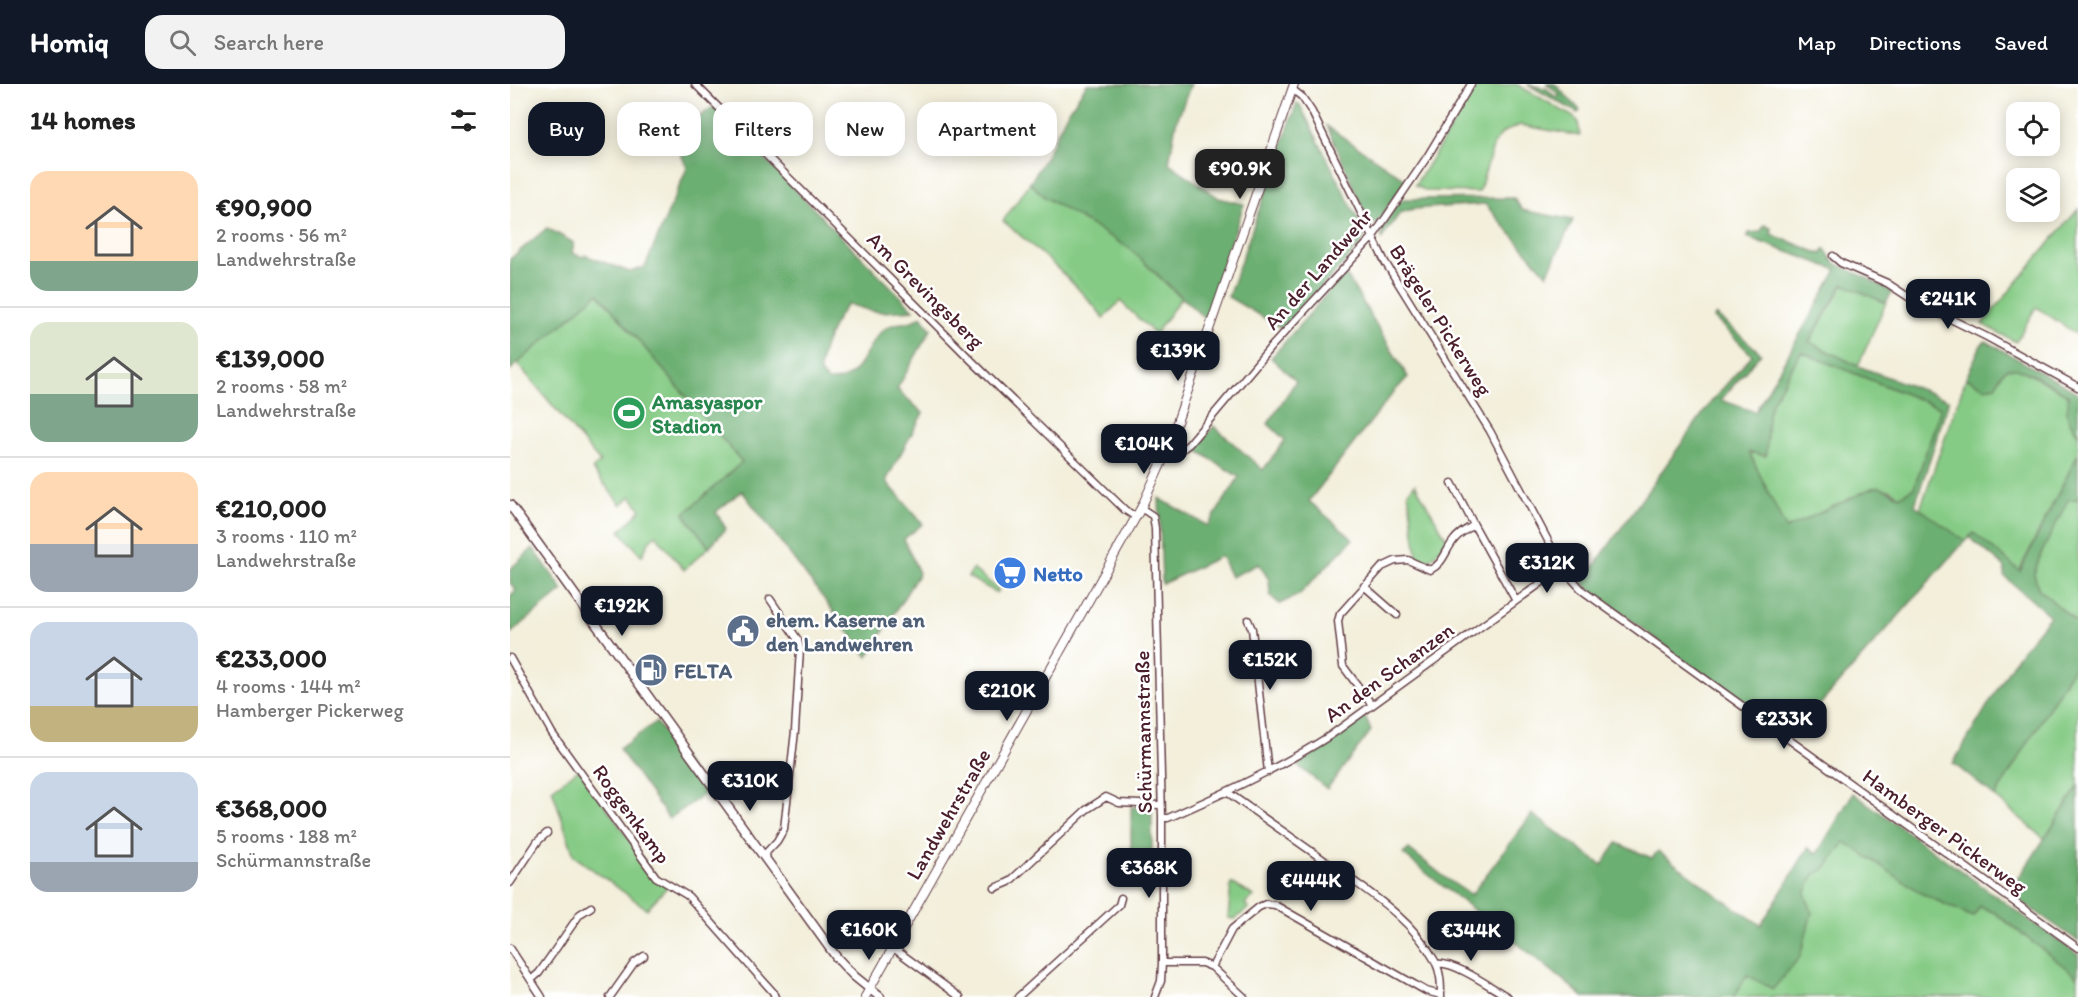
<!DOCTYPE html>
<html lang="en">
<head>
<meta charset="utf-8">
<style>
  :root { --surface:#fff; --page:#f2f2f2; --text:#222; --muted:#767676; --line:#e0e0e0; --accent:#111827 }
  body { margin:0; font-family:Itim,sans-serif; background:var(--page); color:var(--text); height:100vh; display:flex; flex-direction:column; font-size:22px; white-space:nowrap }
  * { box-sizing:border-box; margin:0 }
  p { font-size:20px; color:var(--muted) }
  .icon { flex:none; width:33px; height:33px; fill:none; stroke:currentColor; stroke-width:2; stroke-linecap:round; stroke-linejoin:round }
  .map { position:relative; flex:1; overflow:hidden }
  .details { display:flex; flex-direction:column; background:var(--surface); width:510px }
  .details>* { flex:none }
  .hud { position:absolute; left:18px; top:18px; width:570px; height:54px; display:flex; gap:12px }
  .fabs { position:absolute; left:1496px; top:18px; display:grid; gap:12px }
  .fabs a { display:grid; place-items:center; width:54px; height:54px; border-radius:12px; background:var(--surface); box-shadow:0 3px 15px #0003; font-size:30px }
  .price { position:absolute; translate:-50% -51px; padding:0 14px; border-radius:12px; background:var(--accent); color:#fff; font-size:20px; line-height:39px; filter:drop-shadow(0 2px 3px #0008) }
  .price::after { content:''; position:absolute; left:50%; top:36px; width:18px; height:14px; margin-left:-9px; background:inherit; clip-path:polygon(0 0,100% 0,50% 100%) }
  .price.on { background:#222; color:#fff }
  ul { padding:0; list-style:none }
  li { display:flex; align-items:center; gap:18px; height:150px; padding:0 30px }
  li+li { border-top:2px solid var(--line) }
  li span { display:grid; place-items:center; flex:none; width:168px; height:120px; border-radius:18px; color:#555 }
  li>.icon { margin-inline-start:auto }
  span .icon { width:72px; height:72px; fill:#fffc; stroke-width:1 }
  li b { font-size:26px }
  h2 { display:flex; justify-content:space-between; align-items:center; height:72px; padding:0 30px; font-size:26px }
  .pill { padding:0 21px; border-radius:18px; background:var(--surface); box-shadow:0 3px 15px #0003; font-size:21px; line-height:54px }
  .pill.on { background:var(--accent); color:#fff }
  header { display:flex; align-items:center; gap:36px; box-sizing:border-box; height:84px; padding:0 30px; background:var(--accent); color:#fff }
  header strong { font-size:28px }
  nav { display:flex; gap:33px; margin-inline-start:auto; font-size:21px }
  .search { width:420px; height:54px; background:var(--page); display:flex; align-items:center; gap:15px; box-sizing:border-box; padding:0 21px; border-radius:18px; color:var(--muted); font-size:22px }
  main { display:flex; flex:1; min-height:0 }
  .map>svg:first-child { display:block }
  .green { fill:#85cb85; stroke:#687558; stroke-width:1.5 }
  .forest { fill:#6caf72; stroke:#5b674e; stroke-width:1.5; fill-rule:evenodd }
  .lines { fill:none; stroke-linecap:round; stroke-linejoin:round }
  .minor-casing { stroke:#633e45; stroke-width:9 }
  .tertiary-casing { stroke:#633e45; stroke-width:10 }
  .secondary-casing { stroke:#633e45; stroke-width:11 }
  .minor { stroke:#fff; stroke-width:6 }
  .tertiary { stroke:#fff; stroke-width:8 }
  .secondary { stroke:#fff; stroke-width:8 }
  .labels { text-anchor:middle; dominant-baseline:central; stroke-width:5; stroke-linejoin:round; paint-order:stroke }
  .street-label { font-size:21px; fill:#4a1f2b; stroke:#fff }
  .leisure-label { font-size:21px; font-weight:bold; fill:#27864d; stroke:#fff; text-anchor:start }
  .shop-label { font-size:21px; font-weight:bold; fill:#366cbe; stroke:#fff; text-anchor:start }
  .service-label { font-size:21px; font-weight:bold; fill:#4e5e75; stroke:#fff; text-anchor:start }
</style>
</head>
<body>
<header>
<strong>Homiq</strong>
<div class="search"><svg class="icon" aria-label="search" viewBox="0 0 24 24"><circle cx="10" cy="10" r="6"/><path d="M15 15l6 6"/></svg>Search here</div>
<nav><a>Map</a><a>Directions</a><a>Saved</a></nav>
</header>
<main>
<section class="details">
<h2>14 homes<svg class="icon" aria-label="filters" viewBox="0 0 24 24"><path d="M4 7h16M4 17h16"/><circle cx="9" cy="7" r="2"/><circle cx="15" cy="17" r="2"/></svg></h2>
<ul>
<li><span style="background:linear-gradient(#ffd9b3 75%,#7fa58c 0)"><svg class="icon" aria-label="home" viewBox="0 0 24 24"><path d="M3 11l9-7 9 7M6 9v11h12V9"/></svg></span><div><b>€90,900</b><p>2 rooms · 56 m²</p><p>Landwehrstraße</p></div></li>
<li><span style="background:linear-gradient(#dfe7d0 60%,#7fa58c 0)"><svg class="icon" aria-label="home" viewBox="0 0 24 24"><path d="M3 11l9-7 9 7M6 9v11h12V9"/></svg></span><div><b>€139,000</b><p>2 rooms · 58 m²</p><p>Landwehrstraße</p></div></li>
<li><span style="background:linear-gradient(#ffd9b3 60%,#9aa5b1 0)"><svg class="icon" aria-label="home" viewBox="0 0 24 24"><path d="M3 11l9-7 9 7M6 9v11h12V9"/></svg></span><div><b>€210,000</b><p>3 rooms · 110 m²</p><p>Landwehrstraße</p></div></li>
<li><span style="background:linear-gradient(#c9d6e8 70%,#c2b280 0)"><svg class="icon" aria-label="home" viewBox="0 0 24 24"><path d="M3 11l9-7 9 7M6 9v11h12V9"/></svg></span><div><b>€233,000</b><p>4 rooms · 144 m²</p><p>Hamberger Pickerweg</p></div></li>
<li><span style="background:linear-gradient(#c9d6e8 75%,#9aa5b1 0)"><svg class="icon" aria-label="home" viewBox="0 0 24 24"><path d="M3 11l9-7 9 7M6 9v11h12V9"/></svg></span><div><b>€368,000</b><p>5 rooms · 188 m²</p><p>Schürmannstraße</p></div></li>
</ul>
</section>
<div class="map">
<svg width="1568" height="913" viewBox="0 0 1568 913">
  <rect width="100%" height="100%" fill="#fff"/>
  <filter id="ink" filterUnits="userSpaceOnUse"><feTurbulence type="fractalNoise" baseFrequency=".0167" numOctaves="2"/><feDisplacementMap in="SourceGraphic" scale="12" xChannelSelector="R" yChannelSelector="G"/><feConvolveMatrix kernelMatrix="1 2 1 2 8 2 1 2 1" color-interpolation-filters="sRGB"/></filter>
  <filter id="wash" filterUnits="userSpaceOnUse"><feTurbulence type="fractalNoise" baseFrequency=".008" numOctaves="4" result="noise"/><feDisplacementMap in="SourceGraphic" scale="24" xChannelSelector="R" yChannelSelector="G"/><feGaussianBlur stdDeviation="1.35" result="paint"/><feColorMatrix in="noise" values="0 0 0 0 0 0 0 0 0 0 0 0 0 0 0 0 0 1.4 0 .05"/><feComposite in="paint" operator="in"/></filter>
  <g filter="url(#wash)">
    <rect width="100%" height="100%" fill="#f3efdb"/>
    <path class="green" d="M1006,0l56,32 6,5 2,15 -60,-11 -18,8 -8,11 -15,48 -53,-1 -11,-6 62,-98z
      M520,99l16,15 83,50 52,50 -26,36 -35,-33 -16,17c-30,-37 -65,-67 -101,-97z
      M1568,125v126l-42,-28 -20,35 -34,-18z
      M1334,200l42,19 -28,63 -49,-24z
      M88,209l144,169 -58,52 25,33 -25,23 -28,-35 -6,5 -8,16 -22,-25 21,-21 -10,-14 -10,9 -29,-36 8,-7 -83,-99z
      M1291,268l140,56 -27,80 -14,8 -10,-6 -18,-2 -87,42 -36,-79 16,5 3,-42 4,-12z
      M1500,284l10,1 48,26 1,5 -2,14 5,11 6,9v20l-59,117 -45,-37 -9,7 -45,-32 46,-131 20,10 10,-3 7,-13z
      M905,400l33,57 -17,18 -8,4 -5,-2 -10,-69z
      M1558,415h10v125l-40,-36 -4,-14 6,-18z
      M463,485l26,21 -2,3 -29,-16z
      M1568,576v127l-33,52 -50,-42z
      M69,685l77,108 13,8 -22,24 -73,-53 -22,-67z
      M1335,758l78,52 50,23 7,-11 15,7 83,64v20h-344l13,-22 65,-63 -7,-18 9,-20 10,-4z
      M721,799l23,13 -9,8 4,4 -14,11 -7,-1z"/>
    <path class="forest" d="M577,0h104l-15,39 -7,40 50,35 25,6 -39,115 -76,-71 -83,-50 -16,-15 15,-25 21,-43z
      M1017,0l20,5 9,8 4,-2 -13,-11h8l25,26 -2,3z
      M787,19l3,2 65,128 -2,9 -80,87 -55,-32z
      M203,23l201,203 -31,2 -12,-1 -23,-7c-13,14 -30,50 -28,69l8,8c36,1 34,-34 55,-51 14,-11 24,-3 38,-14l10,13 -34,60 26,24 -37,68 37,43 -19,15 15,34 -51,84 -126,-166 -26,21 10,17 -17,18 -25,-33 58,-52 -144,-169 -88,77v-111l37,-31 27,15 -2,10 11,4 2,-2 45,17 15,-5 42,-99 -14,-32z
      M817,42l79,54 -30,44 -7,-2z
      M1004,114l8,12 51,10 -26,55 -62,-71 -72,5 -13,4 -18,25 -1,-7 16,-27 7,-5z
      M1255,141l7,4 -1,5 50,20 4,-5 9,14 33,15 25,14 -6,11 -43,-19 -34,58 49,24 91,34 -34,105 50,36 -172,194 -71,-46 -140,-106 129,-181 41,-47 -38,-37 2,-3 45,38 -40,47 34,12 82,-142 -90,-33 2,-4 11,-1zM1291,268l140,56 -27,80 -14,8 -21,-9 -7,1 -86,41 -37,-77 17,4 2,-42 4,-12z
      M835,189l63,104 -15,16 -84,108 44,38 -54,56 -20,9 -9,-9 -1,-15 -10,-16 -28,13 -10,-21 -59,28 -3,-86 49,28 31,-49 -44,-28 19,-23 49,44 22,-30 -17,-16 28,-43 -25,-23z
      M1476,257l92,52v41c-5,-7 -11,-15 -11,-23 1,-7 2,-10 1,-16 -13,-7 -53,-36 -65,-23 -3,3 -5,10 -7,13l-10,3 -20,-10 15,-33z
      M1568,370v45l-10,1 -28,56 -6,18 4,14 40,36v36l-83,137 -42,-34 63,-105 34,-42 -46,-40 1,-9 -36,-30 5,-4 46,38z
      M23,464l30,42 -53,44v-38l6,-6 -6,-7v-14z
      M855,632l6,15 -44,58 -30,-24z
      M146,638l51,70 -38,27 -50,-70z
      M1568,703v154l-69,-48z
      M1343,709l225,162v22l-83,-64 -15,-7 -7,11 -50,-23 -78,-52 -21,28 -10,4 -9,20 7,18 -12,45 -27,32 -26,-14 -13,22h-151c-58,-51 -122,-94 -180,-143l6,-5 38,30 24,16 61,-81 70,51 15,-22 35,15 6,-7 60,45 43,29 47,-77 9,6z
      M621,723l21,2v42h-21z"/>
  </g>
  <g filter="url(#ink)">
    <g class="lines">
      <g class="minor-casing">
        <path id="minor" d="M185,0l277,277 153,149 11,7
          M782,5l10,8 10,15 73,150 105,169 73,138 20,22 495,357
          M1323,172l8,7 46,20 29,19 71,35 91,50
          M657,367l11,2 11,-9 81,-96 102,-110 55,-81 44,-73
          M942,399l22,42
          M631,424l12,8 2,12 7,290v145l-1,18 -6,16
          M854,502l33,29
          M738,536l4,9 16,143
          M0,574l42,75 104,144 32,19 85,96 2,5
          M862,621l-29,-39 -5,-45 2,-7 42,-47 13,-6 13,-1 22,10c14,-7 15,-19 24,-30 5,-7 13,-11 20,-15l42,76
          M717,708c34,24 67,47 101,71 39,28 84,55 107,98 6,12 6,23 6,36
          M652,734h6c57,-25 111,-50 163,-83l221,-160 11,-6
          M254,771l13,-14 7,-12 11,-98 5,-82 -2,-9 -28,-41
          M0,799l28,-42 9,-8
          M485,804l14,-6 77,-72 20,-13 13,6 41,2
          M382,863l68,50
          M0,864l32,49
          M652,879h40l10,4 32,30
          M926,880c17,-4 56,24 72,33
          M702,883l20,-38 27,-22 7,-3 9,1 151,86 15,4
          M21,896l8,-7 41,-59 11,-7
          M100,913l24,-34 10,-7
          M508,913l101,-92 2,-7"/>
      </g>
      <g class="tertiary-casing">
        <path id="tertiary" d="M355,913l276,-489 26,-57 127,-367"/>
      </g>
      <g class="secondary-casing">
        <path id="secondary" d="M0,421l327,453 17,18 26,21"/>
      </g>
      <use href="#minor" class="minor"/>
      <use href="#tertiary" class="tertiary"/>
      <use href="#secondary" class="secondary"/>
    </g>
  </g>
  <defs>
    <g id="stadium-disc" transform="scale(1.725)"><circle r="9.5" fill="#2e9e5b" stroke="#fff"/><path d="M0-5a6.5 5 0 1 0 0 10a6.5 5 0 1 0 0-10ZM-3.5-1.8h7v3.6h-7Z" fill="#fff"/></g>
    <g id="supermarket-disc" transform="scale(1.725)"><circle r="9.5" fill="#3f7fe0" stroke="#fff"/><path d="M-6-5.5h2.5l.6 2H6L4.5 2H-2.5L-4.4-4H-6ZM-1.5 3.2a1.3 1.3 0 1 0 .1 0ZM3 3.2a1.3 1.3 0 1 0 .1 0Z" fill="#fff"/></g>
    <g id="civic-disc" transform="scale(1.725)"><circle r="9.5" fill="#5c6f8a" stroke="#fff"/><path d="M-.6-6.5H3V-4.5H.6V-3L4-1V1h2V6H-6V1h2V-1L-.6-3ZM-1.2 2.5V6h2.4V2.5Z" fill="#fff"/></g>
    <g id="fuel-disc" transform="scale(1.725)"><circle r="9.5" fill="#5c6f8a" stroke="#fff"/><path d="M-5.5-6h7V0h2V4h1.3V-2.5L3-4.5l.8-.8L6-3V5H2.5V1h-1V6h-7ZM-4.2-4.7v3.2H.2V-4.7Z" fill="#fff"/></g>
  </defs>
  <g fill-rule="evenodd">
    <use href="#stadium-disc" x="119" y="329"/>
    <use href="#supermarket-disc" x="500" y="489"/>
    <use href="#civic-disc" x="233" y="547"/>
    <use href="#fuel-disc" x="141" y="586"/>
  </g>
  <g class="labels">
    <g class="street-label">
      <text transform="translate(808 185) rotate(-49)">An der Landwehr</text>
      <text transform="translate(416 206) rotate(45)">Am Grevingsberg</text>
      <text transform="translate(931 236) rotate(58)">Brägeler Pickerweg</text>
      <text transform="translate(879 588) rotate(-36)">An den Schanzen</text>
      <text transform="translate(633 648) rotate(-91)">Schürmannstraße</text>
      <text transform="translate(122 730) rotate(54)">Roggenkamp</text>
      <text transform="translate(438 730) rotate(-60)">Landwehrstraße</text>
      <text transform="translate(1435 747) rotate(36)">Hamberger Pickerweg</text>
    </g>
    <g class="leisure-label">
      <text x="142" y="317">Amasyaspor<tspan x="142" dy="24">Stadion</tspan></text>
    </g>
    <g class="shop-label">
      <text x="523" y="489">Netto</text>
    </g>
    <g class="service-label">
      <text x="256" y="535">ehem. Kaserne an<tspan x="256" dy="24">den Landwehren</tspan></text>
      <text x="164" y="586">FELTA</text>
    </g>
  </g>
</svg>
<div class="fabs">
<a><svg class="icon" aria-label="locate" viewBox="0 0 24 24"><circle cx="12" cy="12" r="6"/><path d="M12 2v4M12 18v4M2 12h4M18 12h4"/></svg></a>
<a><svg class="icon" aria-label="layers" viewBox="0 0 24 24"><path d="M12 4l9 5-9 5-9-5zM3 14l9 5 9-5"/></svg></a>
</div>
<b class="price on" style="left:730px;top:116px">€90.9K</b>
<b class="price" style="left:1438px;top:246px">€241K</b>
<b class="price" style="left:668px;top:298px">€139K</b>
<b class="price" style="left:634px;top:391px">€104K</b>
<b class="price" style="left:1037px;top:510px">€312K</b>
<b class="price" style="left:112px;top:553px">€192K</b>
<b class="price" style="left:760px;top:607px">€152K</b>
<b class="price" style="left:497px;top:638px">€210K</b>
<b class="price" style="left:1274px;top:666px">€233K</b>
<b class="price" style="left:240px;top:728px">€310K</b>
<b class="price" style="left:639px;top:815px">€368K</b>
<b class="price" style="left:801px;top:828px">€444K</b>
<b class="price" style="left:359px;top:877px">€160K</b>
<b class="price" style="left:961px;top:878px">€344K</b>
<div class="hud">
<a class="pill on">Buy</a>
<a class="pill">Rent</a>
<a class="pill">Filters</a>
<a class="pill">New</a>
<a class="pill">Apartment</a>
</div>
</div>
</main>
</body>
</html>
